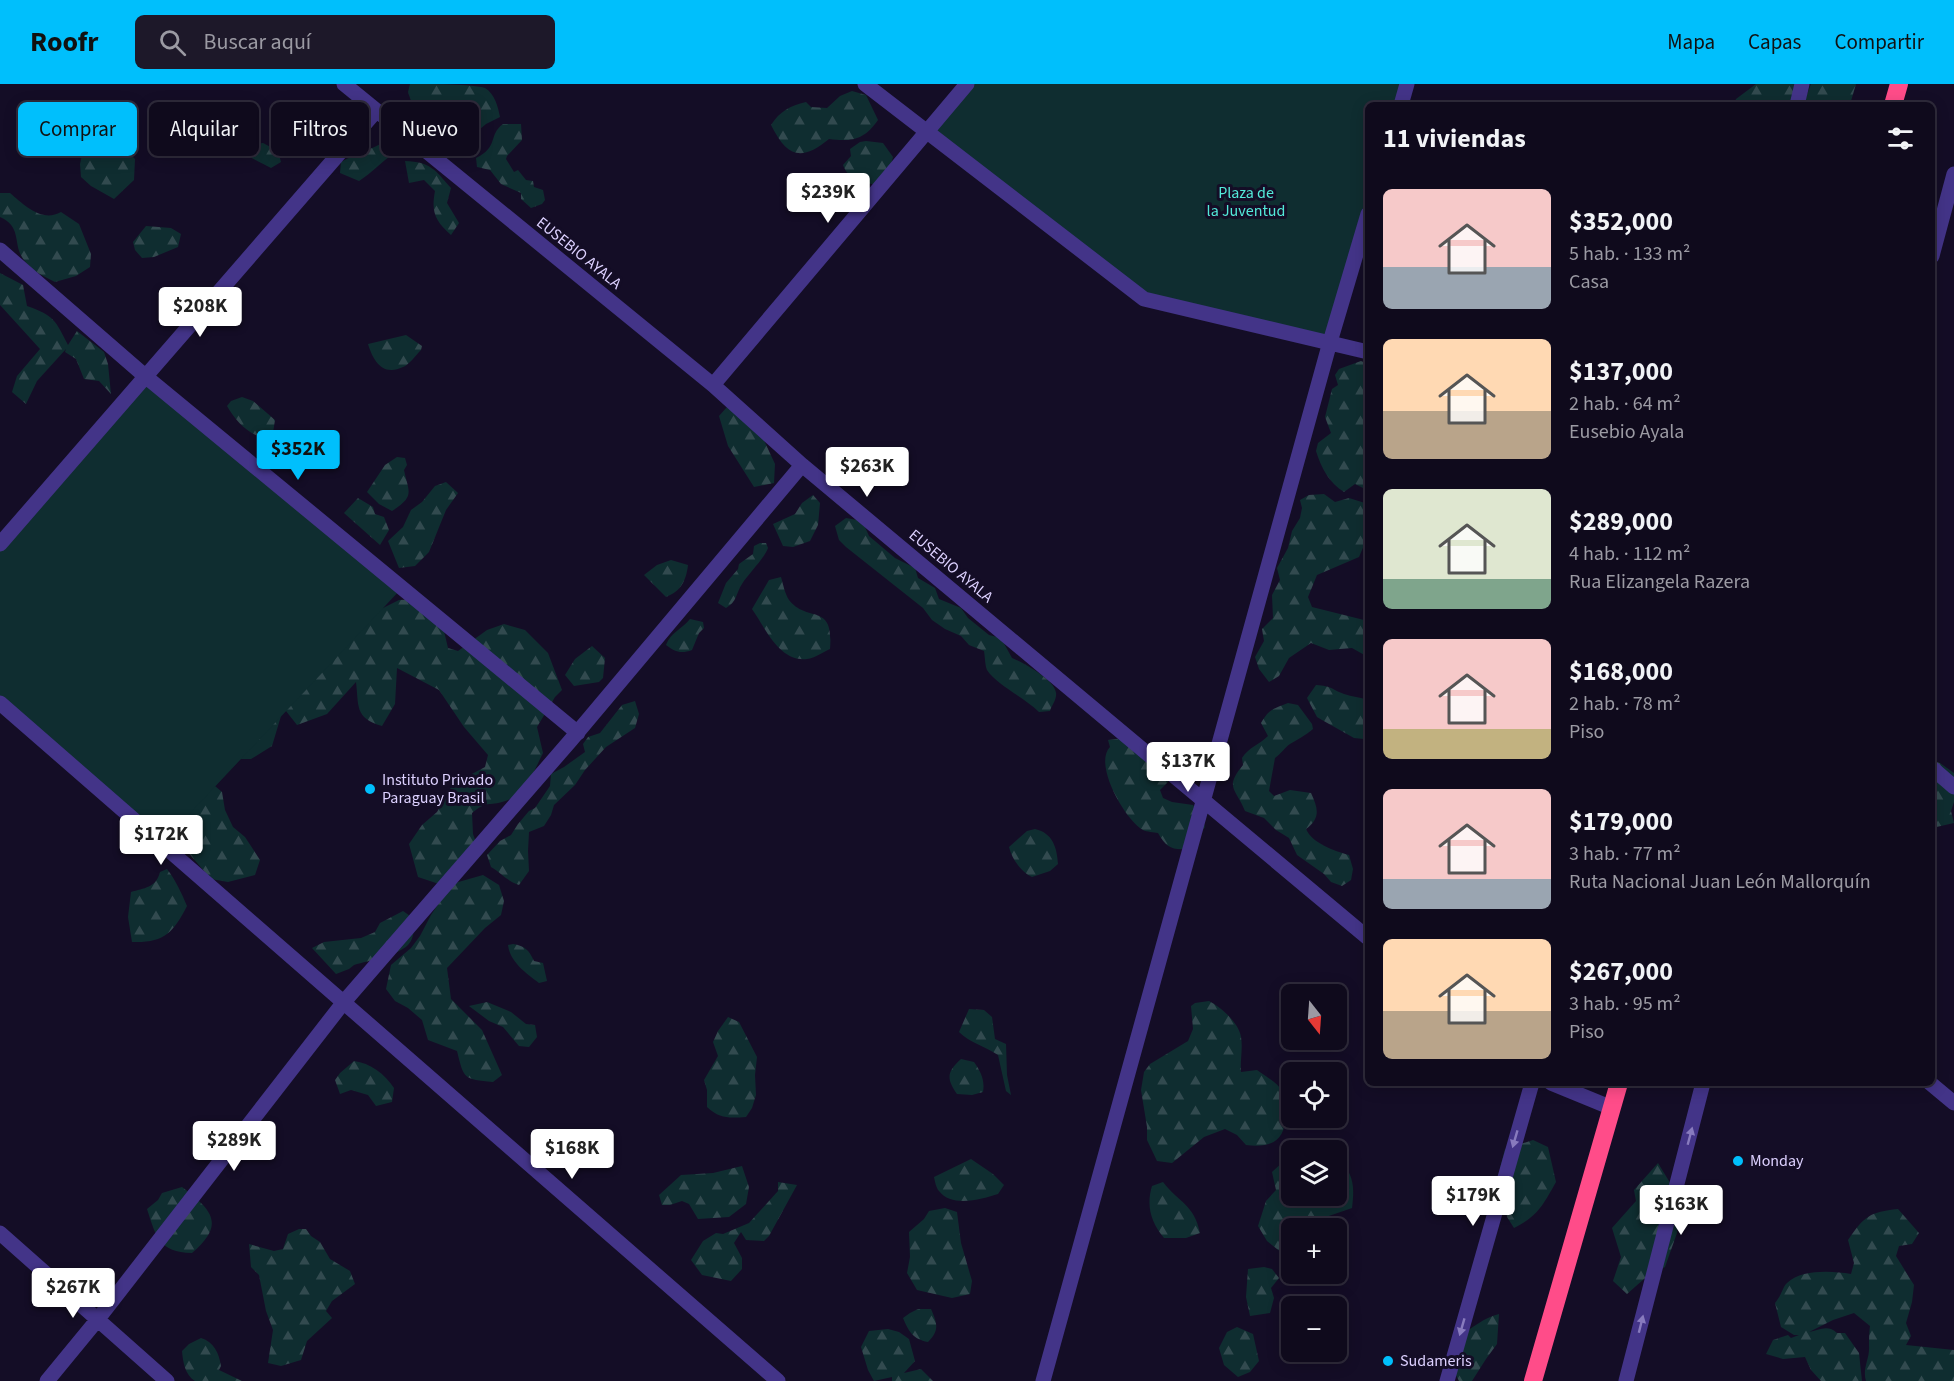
<!DOCTYPE html>
<html lang="es">
<head>
<meta charset="utf-8">
<style>
  :root { --surface:#0f0a1c; --page:#1d1829; --text:#f1f3f6; --muted:#9b9aa3; --line:#2f2b3b; --accent:#00bffc }
  body { margin:0; font-family:"Source Sans 3",sans-serif; background:var(--page); color:var(--text); height:100vh; display:flex; flex-direction:column; font-size:22px; white-space:nowrap }
  * { box-sizing:border-box; margin:0 }
  p { font-size:20px; color:var(--muted) }
  .icon { flex:none; width:33px; height:33px; fill:none; stroke:currentColor; stroke-width:2; stroke-linecap:round; stroke-linejoin:round }
  .map { position:relative; flex:1; overflow:hidden }
  .drawer { position:absolute; left:1365px; top:18px; width:570px; height:984px; display:flex; flex-direction:column; background:var(--surface); border-radius:9px; box-shadow:0 3px 15px #0003,0 0 0 2px var(--line) }
  .drawer>* { flex:none }
  .banner { position:absolute; left:18px; top:18px; width:570px; height:54px; display:flex; gap:12px }
  .needle { width:39px; rotate:163deg }
  .controls { position:absolute; left:1281px; top:900px; display:grid; gap:12px }
  .controls a { display:grid; place-items:center; width:66px; height:66px; border-radius:9px; background:var(--surface); box-shadow:0 3px 15px #0003,0 0 0 2px var(--line); font-size:30px }
  .price { position:absolute; translate:-50% -51px; padding:0 14px; border-radius:6px; background:#fff; color:#222; font-size:20px; line-height:39px; filter:drop-shadow(0 2px 3px #0008) }
  .price::after { content:''; position:absolute; left:50%; top:36px; width:18px; height:14px; margin-left:-9px; background:inherit; clip-path:polygon(0 0,100% 0,50% 100%) }
  .price.on { background:var(--accent); color:#111 }
  ul { padding:0; list-style:none }
  li { display:flex; align-items:center; gap:18px; height:150px; padding:0 18px }
  li span { display:grid; place-items:center; flex:none; width:168px; height:120px; border-radius:9px; color:#555 }
  li>.icon { margin-inline-start:auto }
  span .icon { width:72px; height:72px; fill:#fffc; stroke-width:1 }
  li b { font-size:26px }
  h2 { display:flex; justify-content:space-between; align-items:center; height:72px; padding:0 18px; font-size:26px }
  .pill { padding:0 21px; border-radius:9px; background:var(--surface); box-shadow:0 3px 15px #0003,0 0 0 2px var(--line); font-size:21px; line-height:54px }
  .pill.on { background:var(--accent); color:#111 }
  header { display:flex; align-items:center; gap:36px; box-sizing:border-box; height:84px; padding:0 30px; background:var(--accent); color:#111 }
  header strong { font-size:28px }
  nav { display:flex; gap:33px; margin-inline-start:auto; font-size:21px }
  .search { width:420px; height:54px; background:var(--page); display:flex; align-items:center; gap:15px; box-sizing:border-box; padding:0 21px; border-radius:9px; color:var(--muted); font-size:22px }
  .map>svg:first-child { display:block }
  .forest { fill:url(#forest-firs) }
  .green { fill:#0f2d30 }
  .lines { fill:none; stroke-linecap:round; stroke-linejoin:round }
  .street { stroke:#433488; stroke-width:15 }
  .highway { stroke:#ff4c89; stroke-width:18 }
  .oneway { fill:#887bbe }
  .poi-dot { fill:#00bffc; stroke:#140d26; stroke-width:2 }
  .labels { text-anchor:middle; dominant-baseline:central; stroke-width:6; stroke-linejoin:round; paint-order:stroke }
  .park-label { font-size:16px; fill:#53e9d9; stroke:#140d26 }
  .street-label { font-size:16px; fill:#ddd1ff; stroke:#140d26 }
  .poi-label { font-size:16px; fill:#ddd1ff; stroke:#140d26; text-anchor:start }
</style>
</head>
<body>
<header>
<strong>Roofr</strong>
<div class="search"><svg class="icon" aria-label="search" viewBox="0 0 24 24"><circle cx="10" cy="10" r="6"/><path d="M15 15l6 6"/></svg>Buscar aquí</div>
<nav><a>Mapa</a><a>Capas</a><a>Compartir</a></nav>
</header>
<div class="map">
<svg width="1954" height="1297" viewBox="0 0 1954 1297">
  <defs>
    <pattern id="forest-firs" width="22" height="20" patternUnits="userSpaceOnUse" patternTransform="scale(1.5)"><rect width="22" height="20" fill="#0f2d30"/><path d="M5 1l3.5 6h-7zM16 11l3.5 6h-7z" fill="#324a4f"/></pattern>
  </defs>
  <rect width="100%" height="100%" fill="#140d26"/>
  <path class="forest" d="M410,0c16,0 64,0 75,4 10,6 13,19 15,29l-14,7 -12,10 1,6 -3,11 -11,4 -25,-16 4,-11 -2,-8 -24,-10 -6,-18z
    M1756,0h45l-7,21h-60l2,-6z
    M1811,0h45l-5,17 2,4h-50z
    M852,7l14,4 12,25c-14,20 -26,22 -49,19 -28,23 -42,18 -58,-14 9,-14 19,-19 35,-23l5,5 16,1 13,-12z
    M503,40h18l1,16 -15,16 -1,3 8,13 4,-2 8,10 7,1 1,6 9,3 2,10 -3,4 -11,4 -10,-9v-6l-20,-9 -11,-14 -13,-3 -1,-9c23,-11 12,-23 27,-34z
    M239,41l14,11 3,8 7,-1 15,8 3,11 -10,6 -23,-12c-4,-7 -18,-14 -26,-23l5,-7z
    M387,56l4,5 2,9c-12,8 -21,19 -34,27l-19,-8 1,-11c15,-9 31,-12 46,-22z
    M866,57l17,2 10,14 -4,15 -7,13c-17,-2 -32,-2 -39,-20l8,-9 -1,-7 10,-7z
    M110,59l16,7 9,9 -1,21 -20,19 -23,-13 -10,-9 -1,-13 2,-9z
    M405,77c26,1 30,9 46,27l-4,15 12,20 -8,12c-16,-14 -20,-23 -16,-44l-11,-11 -15,3z
    M0,109h10c14,12 32,30 51,19l18,12 12,30 -1,13 -14,9 -21,6c-12,-6 -23,-11 -31,-22 -12,-15 -1,-33 -24,-43z
    M146,142l25,2 10,6 -3,13 -24,10 -12,1 -7,-8 -2,-8z
    M0,189l23,12 4,21c28,10 28,14 41,39l9,-14 27,21 4,12 3,30 -12,-13 -15,-2 -8,-20 -11,-7 1,-3 -29,32 -11,23 -14,-12 5,-16 23,-27 -40,-44z
    M406,251l16,11 -1,4c-5,5 -12,15 -18,17 -21,10 -30,-7 -35,-23z
    M1361,277l7,3v90l-3,3 3,6v35l-3,-9 -10,-5 -11,8c-15,-9 -23,-25 -28,-41l2,-8 13,-10 -6,-16 7,-28 6,-4 -3,-10 4,-6z
    M242,313l11,4 22,19 -3,19c-20,0 -36,-17 -45,-33l4,-5z
    M727,323l29,16 19,41 -1,19 -20,4 -26,-41 -9,-30z
    M397,373l8,1 2,7 -3,5c5,23 11,26 -12,41l-13,-7 -12,-12 18,-27z
    M446,398l12,11 -12,17 -17,42 -14,14 -16,2 -11,-27 15,-14 8,-17 11,-8 13,-16z
    M1324,410l11,8 14,-4 19,6v13l-5,16 2,10 -6,14 -42,18 -9,22 4,10 56,14v36l-16,-9 -23,2 -18,-7 -22,15 -10,18 -10,6 -10,-13 -4,-12 9,-16 -2,-12 11,-11 -1,-23 8,-15 -3,-12 11,-20 4,-17 8,-13 2,-10 -2,-8 9,-5z
    M813,411l7,8 -2,22 -8,16 -17,6 -10,-1 -10,-22 22,-10 7,-11z
    M358,414l15,9 2,7 9,3 5,13 -9,15 -36,-32z
    M846,434l11,2 8,7 4,9 26,22 20,10 3,10 17,10 4,11 22,9 7,10 21,17 12,3 11,20c12,5 43,22 44,35 1,6 -4,12 -6,18l-11,1c-14,-14 -42,-27 -52,-42 -2,-5 -2,-13 -3,-19l-15,-6 -8,-9 -16,-7 -13,-9 -9,-12 -77,-61 -7,-7 -4,-14z
    M760,459h6l2,5c-4,11 -19,25 -26,36 -6,9 -5,18 -16,24l-8,-5 8,-20 12,-14 1,-5 14,-10 1,-8z
    M0,474l383,50 16,-8 22,-1 22,28 5,21 10,3 29,-21 17,-6 21,6 23,23 14,37 -7,7 -18,30 6,26c-9,18 -18,43 -41,49 -16,4 -15,-1 -30,11l1,21 5,14 -36,37 -24,-8 -9,-33 13,-19 15,-13 16,-28 32,-17 3,-12 -24,-28 -25,-37 -42,-22 -2,36 -13,22c-28,-8 -23,-21 -26,-44l-29,32 -30,11 -11,-14v-41l-5,46 -9,30 -21,13h-13l-23,27 7,6 3,18 8,17 12,10 15,23 -5,15 -27,7 -17,-3 -26,-30z
    M671,476l17,5c-2,16 -7,26 -22,32l-22,-22 13,-10z
    M781,493c2,7 4,17 8,23 19,24 45,1 41,49 -7,3 -15,9 -23,10 -28,3 -41,-30 -55,-50l17,-29z
    M690,535l13,3 1,6 -5,5 -7,17c-11,4 -17,2 -26,-5 5,-13 16,-16 24,-26z
    M592,562l13,12 -2,20 -4,4 -25,4 -9,-11 10,-16z
    M1316,601c16,1 15,4 28,9 8,3 16,3 24,6v36l-4,3 -10,-1 -32,-18 -5,-3 -10,-19z
    M635,617l4,13 -4,14 -29,19 -21,23 -10,15 -21,20 -3,10 -7,11 -15,6 -1,19 1,20 -10,14c-14,-5 -17,-12 -28,-18l-4,-12 13,-14 11,-6 7,-11 11,-13 6,-3 15,-22 1,-12 13,-7 21,-15 -2,-8 5,-7 12,-4 22,-28z
    M1288,619l10,2 14,19 1,5c-7,6 -15,10 -23,15 -5,3 -9,10 -15,14l-6,33 5,5 16,-6 21,3c7,15 10,25 -5,36 6,14 28,22 43,26l4,14 -2,11 -9,6 -11,-4 -7,-8 -27,-19 -8,-17 -13,-8 -12,-12 -19,-7c-9,-23 -21,-23 -2,-46l-1,-7c7,-11 17,-13 26,-22l-7,-13c8,-14 12,-14 27,-20z
    M1124,654l42,35 2,9 -8,8 3,8 9,4 21,3 9,13 3,9 -18,22c-16,1 -21,-2 -29,-16 -4,-1 -11,-1 -15,-3 -18,-10 -50,-66 -33,-83l-2,-7z
    M1932,677l8,2 14,10v29l-3,9 3,12 -22,5z
    M1035,745c18,4 22,19 23,35l-8,7 -18,6c-11,-5 -20,-18 -23,-30l18,-16z
    M167,785c8,10 15,25 20,37 -14,27 -23,37 -55,36l-4,-25 3,-25c13,-4 25,-4 29,-20z
    M483,791l16,10 5,16 -3,14 -16,13 -38,40 4,31 31,31 20,45 -9,7c-29,-3 -29,-2 -36,-31l-29,-11 -6,-20 -14,-12 -13,-7 -9,-12 5,-24 20,-17 9,-12 11,-21 14,-21 10,-11z
    M403,827l10,7c1,8 2,20 -5,27 -13,12 -38,15 -54,20l-5,4 -13,5 -24,-26 12,-6 37,-4 14,-6 5,-9z
    M513,860c12,2 16,6 21,17l9,2 4,18 -8,2c-13,-10 -29,-21 -31,-38z
    M1209,917c12,6 30,22 32,36 2,11 -1,24 0,35l16,-2c8,6 21,13 25,21 4,5 5,17 4,23 -1,27 -14,34 -40,31l-9,-10 -12,-6 -21,8 -32,26 -15,-2 -10,-21v-13l-6,-37 3,-18 6,-8 38,-23 5,-12 -2,-23 4,-3z
    M487,918l24,10 15,12 9,1 2,12 -8,10 -10,-1 -16,-19 -14,-6 -20,-15z
    M969,925l15,1 8,7 3,22 11,5 1,31 4,20 -5,-4 -8,-36c-13,-9 -28,-12 -39,-23z
    M728,933l11,5 18,35 -2,18 1,20 -4,13 -6,9c-17,1 -26,2 -39,-10v-17l-3,-10 14,-24 -5,-14 5,-11z
    M961,975l13,3c7,10 11,18 9,30l-11,3 -15,-1c-11,-16 -10,-22 4,-35z
    M354,977c16,2 31,13 40,27l-2,14 -16,4 -8,-11 -17,-5 -11,4 -5,-14 5,-7z
    M1533,1056l15,7 8,35c-13,23 -18,34 -42,46l-7,-11 -3,-29 -4,-20 5,-19z
    M1337,1071c16,20 18,28 15,53l-32,11 -13,9h-15l-1,32 -24,-19 -9,-15 8,-25 10,-11 -4,-18 12,-11 7,-3 1,38h44z
    M971,1075l22,15 11,11 -6,9c-16,5 -46,14 -59,-3 -3,-3 -4,-10 -5,-14z
    M1658,1079l17,28 4,15 -2,27 -12,34 -21,12 -17,15 -14,-13 8,-24 -9,-29 24,-27 -2,-11z
    M742,1082l7,21 -3,17 -17,13 -31,2 -9,-15 -7,-3 -12,4h-8l-3,-10 22,-20 32,-2z
    M778,1098l19,3 -28,51 -5,5 -18,-1 -5,-8 -7,11 8,15v11l-11,12 -29,-6 -11,-15 12,-19 13,-8 7,1 26,-11 29,-32z
    M1163,1098c16,21 31,22 37,51l-14,5h-22c-13,-16 -18,-32 -12,-52z
    M182,1103c30,23 44,37 10,66 -33,-1 -36,-16 -45,-44l11,-9 4,-7z
    M945,1124l12,4 4,31 11,38 -2,13 -18,4 -35,-8 -10,-17 3,-16 -1,-25 15,-13 5,-8z
    M1898,1125l21,24 -7,11 -13,2 -3,10 18,29 -2,17 -6,21 5,13 -5,9 48,5v31h-88c-4,-13 4,-22 3,-35 0,-7 0,-13 1,-20l-16,-13 -21,7 -24,12c10,-2 19,-8 28,1h8l14,20 3,28h-41l-10,-11 -6,-13 -22,2 -17,-5 7,-14 15,-5 3,3 8,-3h-5l-13,-8 -6,-24c7,-8 7,-15 12,-20 15,-14 45,-12 64,-9l3,-11 -6,-23c16,-24 22,-28 50,-31z
    M299,1145h7l5,7 9,6 10,17 20,12 5,13 -23,17 -6,10 6,7 -25,23 -6,19 -20,6 -13,-3 5,-33 -7,-19 -7,-36 -8,-8 -2,-23 25,7 9,-2 5,-15z
    M1264,1183l8,2 7,9 -8,10 3,10 -4,15 -20,3 -4,-19 2,-28z
    M918,1225h13c6,14 9,21 -3,33 -15,-3 -19,-10 -25,-24l7,-5z
    M1499,1230l-2,30 -11,15 -14,22h-13l-8,-15 8,-30c14,-8 24,-18 40,-22z
    M1237,1243l16,7 6,27 -9,11 -12,5 -14,-12 -5,-17 8,-16z
    M888,1245l11,3 10,7 6,22 -11,12 17,-4 12,12h-41v-4l-18,4 -6,-11 -7,-23 8,-16z
    M201,1254c13,4 18,15 20,28l-2,4 23,11h-47c-10,-6 -12,-19 -13,-30l7,-7z"/>
  <path class="green" d="M967,0h440l-6,21h-33v109l-38,128 -186,-43 -217,-168z
    M145,292l257,212 -241,256 -161,-141v-159z"/>
  <g class="lines">
    <path class="street" d="M344,0l369,301 89,80 566,473
      M865,0l279,215 224,53
      M1401,21l6,-21
      M1797,21l5,-21
      M0,166l145,126 433,357
      M1932,172l22,-82
      M713,301l254,-301
      M0,460l376,-433
      M0,619l778,678
      M1932,684l22,19
      M1551,999l61,25
      M1930,999l24,20
      M0,1149l167,148
      M47,1297l51,-62 245,-316 228,-263 231,-275
      M1043,1297l287,-1039 38,-128
      M1447,1297l85,-298
      M1626,1297l77,-298"/>
    <path class="highway" d="M1893,21l6,-21
      M1533,1297l86,-298"/>
  </g>
  <defs><path id="oneway-solid" d="M-6-.8H1V-3.2L6.5 0L1 3.2V.8H-6Z" transform="scale(1.5)"/></defs>
  <g class="oneway">
    <use href="#oneway-solid" transform="translate(1690 1052) rotate(-75)"/>
    <use href="#oneway-solid" transform="translate(1515 1055) rotate(106)"/>
    <use href="#oneway-solid" transform="translate(1641 1240) rotate(-76)"/>
    <use href="#oneway-solid" transform="translate(1462 1243) rotate(106)"/>
  </g>
  <g class="poi-dot">
    <circle cx="370" cy="705" r="6"/>
    <circle cx="1738" cy="1077" r="6"/>
    <circle cx="1388" cy="1277" r="6"/>
  </g>
  <g class="labels">
    <g class="park-label">
      <text x="1246" y="109">Plaza de<tspan x="1246" dy="18">la Juventud</tspan></text>
    </g>
    <g class="street-label">
      <text transform="translate(579 169) rotate(39)">EUSEBIO AYALA</text>
      <text transform="translate(951 482) rotate(40)">EUSEBIO AYALA</text>
    </g>
    <g class="poi-label">
      <text x="382" y="696">Instituto Privado<tspan x="382" dy="18">Paraguay Brasil</tspan></text>
      <text x="1750" y="1077">Monday</text>
      <text x="1400" y="1277">Sudameris</text>
    </g>
  </g>
</svg>
<div class="controls">
<a><svg class="needle" viewBox="-14 -14 28 28"><path d="M0-13l5 13h-10z" fill="#e53935"/><path d="M0 13l5-13h-10z" fill="#9b9aa3"/></svg></a>
<a><svg class="icon" aria-label="locate" viewBox="0 0 24 24"><circle cx="12" cy="12" r="6"/><path d="M12 2v4M12 18v4M2 12h4M18 12h4"/></svg></a>
<a><svg class="icon" aria-label="layers" viewBox="0 0 24 24"><path d="M12 4l9 5-9 5-9-5zM3 14l9 5 9-5"/></svg></a>
<a>+</a>
<a>−</a>
</div>
<b class="price" style="left:828px;top:140px">$239K</b>
<b class="price" style="left:200px;top:254px">$208K</b>
<b class="price on" style="left:298px;top:397px">$352K</b>
<b class="price" style="left:867px;top:414px">$263K</b>
<b class="price" style="left:1188px;top:709px">$137K</b>
<b class="price" style="left:161px;top:782px">$172K</b>
<b class="price" style="left:234px;top:1088px">$289K</b>
<b class="price" style="left:572px;top:1096px">$168K</b>
<b class="price" style="left:1473px;top:1143px">$179K</b>
<b class="price" style="left:1681px;top:1152px">$163K</b>
<b class="price" style="left:73px;top:1235px">$267K</b>
<div class="banner">
<a class="pill on">Comprar</a>
<a class="pill">Alquilar</a>
<a class="pill">Filtros</a>
<a class="pill">Nuevo</a>
</div>
<section class="drawer">
<h2>11 viviendas<svg class="icon" aria-label="filters" viewBox="0 0 24 24"><path d="M4 7h16M4 17h16"/><circle cx="9" cy="7" r="2"/><circle cx="15" cy="17" r="2"/></svg></h2>
<ul>
<li><span style="background:linear-gradient(#f6c9c9 65%,#9aa5b1 0)"><svg class="icon" aria-label="home" viewBox="0 0 24 24"><path d="M3 11l9-7 9 7M6 9v11h12V9"/></svg></span><div><b>$352,000</b><p>5 hab. · 133 m²</p><p>Casa</p></div></li>
<li><span style="background:linear-gradient(#ffd9b3 60%,#b9a48a 0)"><svg class="icon" aria-label="home" viewBox="0 0 24 24"><path d="M3 11l9-7 9 7M6 9v11h12V9"/></svg></span><div><b>$137,000</b><p>2 hab. · 64 m²</p><p>Eusebio Ayala</p></div></li>
<li><span style="background:linear-gradient(#dfe7d0 75%,#7fa58c 0)"><svg class="icon" aria-label="home" viewBox="0 0 24 24"><path d="M3 11l9-7 9 7M6 9v11h12V9"/></svg></span><div><b>$289,000</b><p>4 hab. · 112 m²</p><p>Rua Elizangela Razera</p></div></li>
<li><span style="background:linear-gradient(#f6c9c9 75%,#c2b280 0)"><svg class="icon" aria-label="home" viewBox="0 0 24 24"><path d="M3 11l9-7 9 7M6 9v11h12V9"/></svg></span><div><b>$168,000</b><p>2 hab. · 78 m²</p><p>Piso</p></div></li>
<li><span style="background:linear-gradient(#f6c9c9 75%,#9aa5b1 0)"><svg class="icon" aria-label="home" viewBox="0 0 24 24"><path d="M3 11l9-7 9 7M6 9v11h12V9"/></svg></span><div><b>$179,000</b><p>3 hab. · 77 m²</p><p>Ruta Nacional Juan León Mallorquín</p></div></li>
<li><span style="background:linear-gradient(#ffd9b3 60%,#b9a48a 0)"><svg class="icon" aria-label="home" viewBox="0 0 24 24"><path d="M3 11l9-7 9 7M6 9v11h12V9"/></svg></span><div><b>$267,000</b><p>3 hab. · 95 m²</p><p>Piso</p></div></li>
</ul>
</section>
</div>
</body>
</html>
